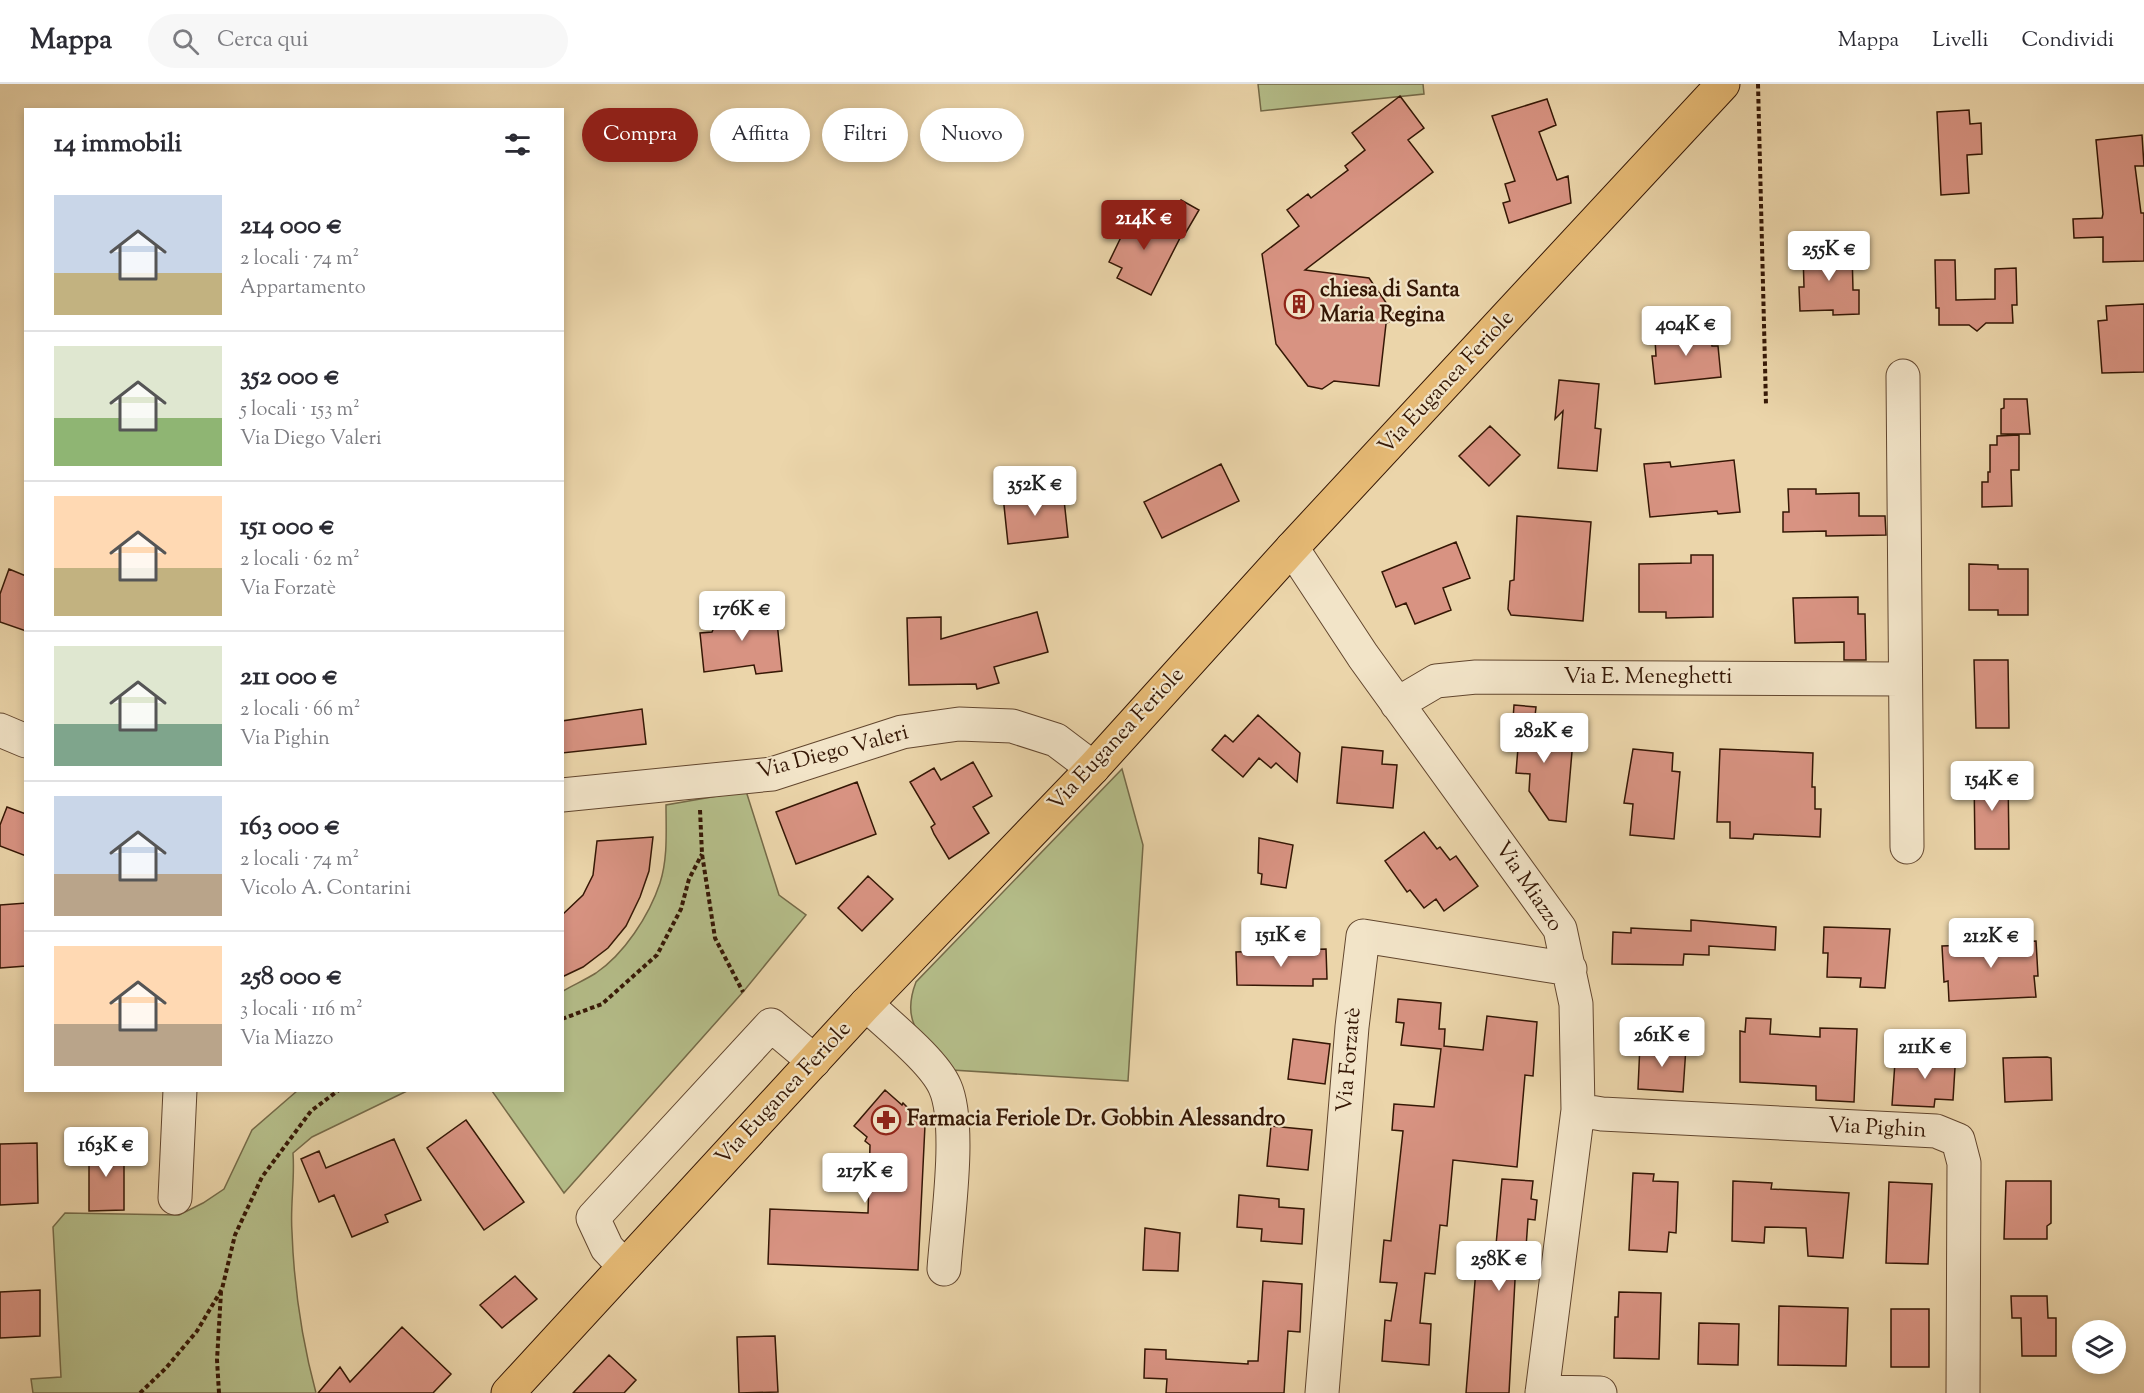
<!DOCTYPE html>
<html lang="it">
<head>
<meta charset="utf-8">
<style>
  :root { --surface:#fff; --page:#f7f7f7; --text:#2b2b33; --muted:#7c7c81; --line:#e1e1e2; --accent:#8f2418 }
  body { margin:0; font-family:"Sorts Mill Goudy",serif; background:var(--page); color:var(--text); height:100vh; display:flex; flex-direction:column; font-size:22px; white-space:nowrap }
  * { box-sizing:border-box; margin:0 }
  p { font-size:20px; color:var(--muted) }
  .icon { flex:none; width:33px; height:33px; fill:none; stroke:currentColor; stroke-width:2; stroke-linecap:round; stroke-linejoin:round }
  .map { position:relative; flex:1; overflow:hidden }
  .sheet { position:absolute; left:24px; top:24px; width:540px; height:984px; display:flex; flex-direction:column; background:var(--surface); border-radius:0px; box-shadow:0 3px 9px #0003 }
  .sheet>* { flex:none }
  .top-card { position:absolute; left:582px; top:24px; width:570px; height:54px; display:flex; gap:12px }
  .buttons { position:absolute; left:2072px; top:1236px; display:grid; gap:12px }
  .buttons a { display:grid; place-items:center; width:54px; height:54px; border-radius:50%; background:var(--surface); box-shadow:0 3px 9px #0003; font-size:30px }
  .price { position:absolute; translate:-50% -51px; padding:0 14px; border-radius:6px; background:#fff; color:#222; font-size:20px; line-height:39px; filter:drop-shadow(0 2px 3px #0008) }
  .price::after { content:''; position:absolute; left:50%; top:36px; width:18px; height:14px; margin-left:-9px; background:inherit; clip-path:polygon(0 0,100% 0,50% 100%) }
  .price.selected { background:var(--accent); color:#fff }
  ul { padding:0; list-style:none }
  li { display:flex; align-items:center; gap:18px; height:150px; padding:0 30px }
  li+li { border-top:2px solid var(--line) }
  li span { display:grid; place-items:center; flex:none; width:168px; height:120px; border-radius:0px; color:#555 }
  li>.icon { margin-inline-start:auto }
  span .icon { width:72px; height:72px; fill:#fffc; stroke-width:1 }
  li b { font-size:26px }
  h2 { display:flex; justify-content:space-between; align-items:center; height:72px; padding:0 30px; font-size:26px }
  .tag { padding:0 21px; border-radius:27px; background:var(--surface); box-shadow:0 3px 9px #0003; font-size:21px; line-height:54px }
  .tag.selected { background:var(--accent); color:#fff }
  header { display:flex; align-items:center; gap:36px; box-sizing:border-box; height:84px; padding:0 30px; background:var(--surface); border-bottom:2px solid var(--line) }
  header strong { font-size:28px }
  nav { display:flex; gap:33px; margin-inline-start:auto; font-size:21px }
  .search { width:420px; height:54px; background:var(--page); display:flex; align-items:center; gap:15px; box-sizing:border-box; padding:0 21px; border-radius:33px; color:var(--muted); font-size:22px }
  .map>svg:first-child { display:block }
  .green { fill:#b5be8a; stroke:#756a48; stroke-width:1.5 }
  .building { fill:#d89382; stroke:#351705; stroke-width:1.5 }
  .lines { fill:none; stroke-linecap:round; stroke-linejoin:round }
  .minor-casing { stroke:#62462e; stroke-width:35 }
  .major-casing { stroke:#351705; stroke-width:35 }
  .path { stroke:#351705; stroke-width:4; stroke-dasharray:4.5 3; stroke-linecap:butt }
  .minor { stroke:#f2e4c8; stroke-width:33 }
  .major { stroke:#e6ba75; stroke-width:33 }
  .labels { text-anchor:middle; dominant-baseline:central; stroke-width:4.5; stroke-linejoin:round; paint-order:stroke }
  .poi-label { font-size:22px; font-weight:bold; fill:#351705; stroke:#f2e4c8; text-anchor:start }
  .street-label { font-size:22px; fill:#351705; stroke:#f2e4c8 }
</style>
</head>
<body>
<header>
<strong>Mappa</strong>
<div class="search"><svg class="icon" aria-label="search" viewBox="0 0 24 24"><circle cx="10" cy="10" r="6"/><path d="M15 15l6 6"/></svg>Cerca qui</div>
<nav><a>Mappa</a><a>Livelli</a><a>Condividi</a></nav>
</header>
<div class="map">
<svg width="2144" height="1309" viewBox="0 0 2144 1309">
  <rect width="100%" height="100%" fill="#ebd5aa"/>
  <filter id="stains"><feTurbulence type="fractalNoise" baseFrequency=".00333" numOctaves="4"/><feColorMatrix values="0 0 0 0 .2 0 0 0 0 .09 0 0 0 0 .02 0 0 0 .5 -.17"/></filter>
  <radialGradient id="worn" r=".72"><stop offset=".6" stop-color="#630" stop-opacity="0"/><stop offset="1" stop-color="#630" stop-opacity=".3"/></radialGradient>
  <path class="green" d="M1258,0h165l1,10 -163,17z
    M1122,685l21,76 -15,236 -176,-11c-27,-31 -53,-44 -36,-88z
    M746,707l33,104 27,20 -63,77 -179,201 -72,-102 70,-1 1,-99c10,-6 22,-11 33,-18 28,-19 53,-57 64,-90 8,-25 6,-52 6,-78z
    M297,1007h110l-95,46 -19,16c2,27 -3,53 -1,79 2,55 10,109 24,161h-283l-2,-14 30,-2 -8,-150 12,-14 114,2 24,-12 21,-14 28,-59z"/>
  <path class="building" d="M1400,12l24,32 -16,12 25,32 -128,98 64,8 27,39 -10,7 -7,62 -45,-5 -12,8 -14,-3 -32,-42 -14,-90 37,-28 -12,-16 21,-16 3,4 37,-28 -3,-4 20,-16 -13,-17z
    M1547,15l9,26 -17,7 18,48 11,-4 3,27 -62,20 -6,-20 7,-2 -5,-17 10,-3 -23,-65z
    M1969,26l1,14 11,-1 1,31 -15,1 2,38 -28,2 -4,-83z
    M2142,51l2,31h-9l6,47h3v48l-41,1v-25l-29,1 -1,-19 29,-1 1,-4 -7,-74z
    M1181,116l18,10 -14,24 -17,-10z
    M1129,125l53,25 -31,61 -34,-17 5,-10 -13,-6 14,-29 -5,-2z
    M1840,162v5h12l1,39h6v24l-26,1v-5l-33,1 -1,-24h5l-1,-34 5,-6z
    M1935,176h20l1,40 39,-1v-30l21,-1 1,37h-5l1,18h-27l-9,8 -8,-6h-30v-17h-3z
    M2144,220v68l-42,1 -4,-52 9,-1 -1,-14z
    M1696,242v6l14,-2 2,16h6l3,31 -66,7 -3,-28h4l-1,-17 22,-3 -1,-8z
    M1559,296l40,4 -4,44 6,1 -4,42 -39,-3 5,-57 -8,8z
    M2004,315h23l3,35h-29v-25l3,-1z
    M1490,342l30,29 -31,31 -30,-30z
    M2019,351v35h-8l1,36 -30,1v-25h6v-10h2v-27h7v-9z
    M1734,376l6,52 -22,2 -1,-3 -67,6 -6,-53 26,-2 1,5z
    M1221,380l18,37 -77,37 -18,-36z
    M1788,405h28v5l43,-1v23h26l1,19 -60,1v-5l-43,1v-20h6z
    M1063,406l5,47 -60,7 -5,-48z
    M1517,432l74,6 -8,99 -72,-6 -3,-6 2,-28 4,-1z
    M1456,458l14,36 -27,10 8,22 -36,14 -9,-21 -10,4 -14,-35z
    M1691,471h22v62l-47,1v-6h-27v-48l52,-1z
    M1969,480l29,1v4h30v46h-30v-5h-29z
    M9,485l17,7v55l-26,-9v-28z
    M1858,513v17h7l1,46h-22v-18l-49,1 -2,-45z
    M726,515l51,23 5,49 -26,3 -2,-9 -50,7 -4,-39 12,-1z
    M1037,528l11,40 -54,15 5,16 -22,6 -1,-5 -67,1 -2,-67 34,-1v22z
    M1974,576h34l1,68h-33z
    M1514,621l22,2 -3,29 40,4 -7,82 -17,-2 -20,-29 1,-17 -14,-1 3,-38h4l-11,-1z
    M642,625l4,35 -84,9v-32z
    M1258,631l42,38 -3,29 -21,-19 -5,5 -12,-10 -16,19 -31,-27 13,-15 8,7z
    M1342,663l41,4 -1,13 15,1 -4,43 -56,-5z
    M1633,665l40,4 -1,18 8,1 -6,67 -44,-4 3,-31 -9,-1z
    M1720,665l93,4 -1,34h3v22h6l-1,28 -66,-3 -1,5 -23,-1v-16h-13z
    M973,678l19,34 -19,11 16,26 -40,26 -15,-25 -3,-7 4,-3 -25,-42 24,-14 7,12z
    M2008,690l1,75h-34l-1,-74z
    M857,698l19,52 -80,30 -20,-52z
    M7,723l19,7v42l-26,-10v-21z
    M1424,748l13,17 3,-2 10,13 6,-4 22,30 -34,25 -8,-12 -12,9 -14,-18 -3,2 -22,-31z
    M653,753l-4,34 -9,26 -14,29 -18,22 -25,19 -21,10v-62l21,-20 10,-20 4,-34z
    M1259,754l34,7 -7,43 -25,-4 1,-10 -4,-1z
    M868,792l25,23 -31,32 -24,-23z
    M26,819v63l-26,2v-63z
    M1691,836l85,7 -1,23 -66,-4v9l-25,-1 -1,11 -71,-1 1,-32 18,1v-5l60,3z
    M1824,843l66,2 -5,59 -25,-1 1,-9 -34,-1 1,-24h-5z
    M2010,852v6l26,-1 2,35h-4l2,21 -87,4 -1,-20 -4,1 -2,-36 26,-1v-6z
    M1326,865l1,30h-14v7l-76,-1 -1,-33z
    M1398,915l43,4 -2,26h6l-1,17 39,4 4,-34 50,6 -4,54 -8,-1 -8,92 -64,-7 -6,66 -7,-1 -5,49 -10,-1 -5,50 11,1 -2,41 -47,-4 3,-41 6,1 6,-38 -17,-1 4,-42 7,1 12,-110 -11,-1 2,-26 40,3 7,-58 -40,-4 3,-22 -8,-1z
    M1746,934l25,1 -1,15 50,3v-9l37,1 -3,73 -38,-2v-14l-76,-4v-51l5,1z
    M1293,955l37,5 -5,40 -37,-5z
    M1640,960l46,3 -3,45 -45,-3z
    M1923,965l33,2 -3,49 -18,-1 -1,8 -42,-2 3,-43 27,1z
    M2047,973l4,1 1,42 -47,2 -2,-44z
    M885,1006l17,15 1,-2 22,22 -7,145 -150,-6 2,-55 98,4 2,-68 -5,-4 2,-4 -13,-11z
    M466,1036l58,82 -40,28 -57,-82z
    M1271,1042l41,4 -4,40 -41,-4z
    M394,1055l27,61 -36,15 3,7 -36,15 -18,-42 -15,7 -18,-43 18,-8 7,17z
    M37,1059l1,60 -38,2v-61z
    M89,1062h35v64l-35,1z
    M1633,1089l21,1 -1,7 25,1 -2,51 -7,-1 -2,20 -38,-2z
    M1502,1095l31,2 -2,18 6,1 -2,20 -7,-1 -3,43 -9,-1 -7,132h-43l12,-149 18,1z
    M1733,1097l39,2 -1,6 78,4 -6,65 -35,-2 -2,-28 -41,-1 -1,16 -32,-2z
    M2006,1097h45v42l-4,3v13h-43z
    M1889,1098l43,2 -4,80 -42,-1z
    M1239,1111l40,4v8l25,2 -2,35 -41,-3 1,-12 -25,-2z
    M1145,1144l35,5 -2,38 -35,-1z
    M515,1192l22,23 -35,29 -22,-23z
    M1263,1197l39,3 -2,48 -12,-1 -4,62h-118l1,-14 -23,-1 1,-29 21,1v9l82,5v-3h10z
    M40,1206v46l-40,2v-46z
    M1619,1208l42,1 -2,66 -45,-1 1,-41h3z
    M2011,1212h36l1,22h8v38h-34l-1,-38h-9z
    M1779,1222l69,2 -2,58 -68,-1z
    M1891,1225h38v58h-38z
    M1699,1239l40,1 -1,41 -40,-1z
    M402,1243l49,47 -18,19h-115l22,-26 10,15z
    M775,1252l3,56 -39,1 -2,-56z
    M609,1271l27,25 -12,13h-51z"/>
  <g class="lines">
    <g class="minor-casing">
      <path id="minor" d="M1903,292l4,471
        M1292,464l71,108 197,273 16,75 2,106 -36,283
        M1397,620l39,-23 40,-4 428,2
        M0,646l26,11
        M562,711l210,-21 130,-42 57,-8 53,2 44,14 37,28
        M866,920c22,21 68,57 79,83 17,38 2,137 -1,182
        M1578,1026l24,4 334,17 22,9 6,23 -1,230
        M175,1114l5,-108
        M624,1182l-17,-18 -14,-30 178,-193 43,36
        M1542,1308l58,1
        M1322,1309l30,-366 11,-91 207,33"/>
    </g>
    <g class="major-casing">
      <path id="major" d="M508,1309l358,-389 227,-236 199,-220 431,-464"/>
    </g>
    <path class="path" d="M1758,0l8,321
      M700,726l2,44 13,84 28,54
      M562,935l40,-15 55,-49 24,-46 8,-30 13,-25
      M140,1309l26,-25 31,-37 25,-42 13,-54 27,-58 49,-66 28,-21
      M219,1309l-2,-33 4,-68"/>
    <use href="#minor" class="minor"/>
    <use href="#major" class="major"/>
  </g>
  <defs>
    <g id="building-ring" transform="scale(1.5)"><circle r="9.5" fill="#f2e4c8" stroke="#8f2418" stroke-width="1.5"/><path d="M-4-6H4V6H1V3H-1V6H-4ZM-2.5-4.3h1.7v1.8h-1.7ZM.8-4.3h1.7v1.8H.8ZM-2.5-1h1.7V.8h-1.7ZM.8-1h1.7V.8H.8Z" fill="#8f2418"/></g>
    <g id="pharmacy-ring" transform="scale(1.5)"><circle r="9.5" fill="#f2e4c8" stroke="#8f2418" stroke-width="1.5"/><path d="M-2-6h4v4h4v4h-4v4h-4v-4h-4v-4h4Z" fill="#8f2418"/></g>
  </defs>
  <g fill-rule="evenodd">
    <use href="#building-ring" x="1299" y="220"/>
    <use href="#pharmacy-ring" x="886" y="1036"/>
  </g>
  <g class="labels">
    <g class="poi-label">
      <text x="1320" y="207">chiesa di Santa<tspan x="1320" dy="25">Maria Regina</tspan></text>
      <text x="907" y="1036">Farmacia Feriole Dr. Gobbin Alessandro</text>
    </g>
    <g class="street-label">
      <text transform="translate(1447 299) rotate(-47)">Via Euganea Feriole</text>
      <text x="1648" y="594">Via E. Meneghetti</text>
      <text transform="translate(1117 656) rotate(-47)">Via Euganea Feriole</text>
      <text transform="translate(833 669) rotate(-15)">Via Diego Valeri</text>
      <text transform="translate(1528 803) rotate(56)">Via Miazzo</text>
      <text transform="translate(1350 976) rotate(-85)">Via Forzatè</text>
      <text transform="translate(784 1010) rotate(-47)">Via Euganea Feriole</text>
      <text transform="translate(1877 1045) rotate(3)">Via Pighin</text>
    </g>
  </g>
  <rect width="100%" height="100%" filter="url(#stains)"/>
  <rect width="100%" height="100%" fill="url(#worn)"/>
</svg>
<div class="buttons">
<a><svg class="icon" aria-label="layers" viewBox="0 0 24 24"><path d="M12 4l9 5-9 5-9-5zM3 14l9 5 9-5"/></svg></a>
</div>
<b class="price selected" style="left:1144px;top:167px">214K €</b>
<b class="price" style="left:1829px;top:198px">255K €</b>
<b class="price" style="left:1686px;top:273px">404K €</b>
<b class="price" style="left:1035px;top:433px">352K €</b>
<b class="price" style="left:742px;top:558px">176K €</b>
<b class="price" style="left:1544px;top:680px">282K €</b>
<b class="price" style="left:1992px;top:728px">154K €</b>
<b class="price" style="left:1281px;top:884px">151K €</b>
<b class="price" style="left:1991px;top:885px">212K €</b>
<b class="price" style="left:1662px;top:984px">261K €</b>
<b class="price" style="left:1925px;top:996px">211K €</b>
<b class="price" style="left:106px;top:1094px">163K €</b>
<b class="price" style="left:865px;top:1120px">217K €</b>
<b class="price" style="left:1499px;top:1208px">258K €</b>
<div class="top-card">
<a class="tag selected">Compra</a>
<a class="tag">Affitta</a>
<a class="tag">Filtri</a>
<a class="tag">Nuovo</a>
</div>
<section class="sheet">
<h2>14 immobili<svg class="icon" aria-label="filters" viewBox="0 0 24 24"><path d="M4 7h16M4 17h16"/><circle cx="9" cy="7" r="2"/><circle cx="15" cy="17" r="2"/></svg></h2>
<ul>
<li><span style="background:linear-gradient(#c9d6e8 65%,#c2b280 0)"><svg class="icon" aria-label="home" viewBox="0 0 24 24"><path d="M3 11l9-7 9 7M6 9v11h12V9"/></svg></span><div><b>214 000 €</b><p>2 locali · 74 m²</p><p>Appartamento</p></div></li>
<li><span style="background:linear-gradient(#dfe7d0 60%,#8fb573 0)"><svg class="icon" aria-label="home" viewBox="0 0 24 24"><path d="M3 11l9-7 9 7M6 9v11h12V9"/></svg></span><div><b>352 000 €</b><p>5 locali · 153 m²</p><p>Via Diego Valeri</p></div></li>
<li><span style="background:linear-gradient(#ffd9b3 60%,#c2b280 0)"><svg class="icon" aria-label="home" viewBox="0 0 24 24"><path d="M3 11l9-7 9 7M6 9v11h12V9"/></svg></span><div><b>151 000 €</b><p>2 locali · 62 m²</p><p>Via Forzatè</p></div></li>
<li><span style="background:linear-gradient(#dfe7d0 65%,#7fa58c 0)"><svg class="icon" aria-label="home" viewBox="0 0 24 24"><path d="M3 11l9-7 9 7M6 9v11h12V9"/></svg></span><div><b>211 000 €</b><p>2 locali · 66 m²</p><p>Via Pighin</p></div></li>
<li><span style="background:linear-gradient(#c9d6e8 65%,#b9a48a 0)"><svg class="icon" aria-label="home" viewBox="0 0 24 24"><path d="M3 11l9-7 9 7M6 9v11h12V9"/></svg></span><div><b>163 000 €</b><p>2 locali · 74 m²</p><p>Vicolo A. Contarini</p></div></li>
<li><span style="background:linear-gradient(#ffd9b3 65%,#b9a48a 0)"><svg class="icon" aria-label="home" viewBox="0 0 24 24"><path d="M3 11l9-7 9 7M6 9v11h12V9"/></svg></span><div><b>258 000 €</b><p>3 locali · 116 m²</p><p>Via Miazzo</p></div></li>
</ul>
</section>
</div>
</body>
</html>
